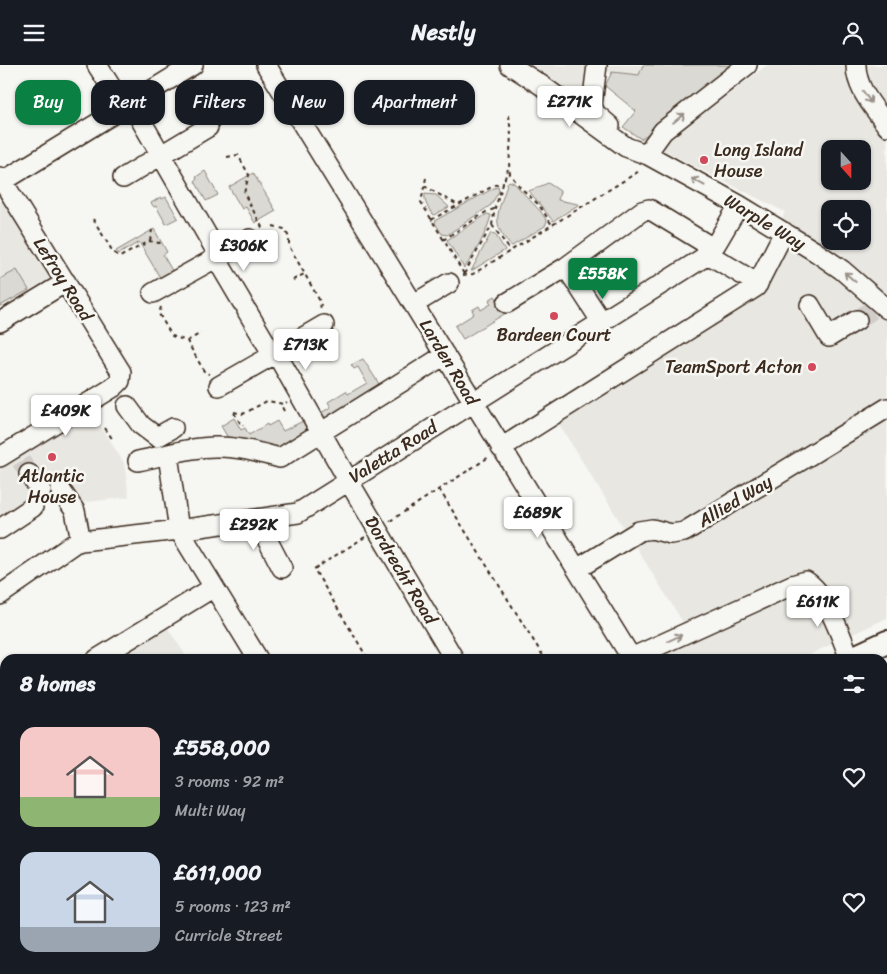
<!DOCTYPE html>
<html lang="en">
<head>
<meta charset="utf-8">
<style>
  :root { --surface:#171b24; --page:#20242c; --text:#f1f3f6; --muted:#9ea1a6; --accent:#0b8043 }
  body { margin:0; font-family:Sriracha,sans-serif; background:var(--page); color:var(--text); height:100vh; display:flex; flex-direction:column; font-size:19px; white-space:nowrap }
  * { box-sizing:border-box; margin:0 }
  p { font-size:16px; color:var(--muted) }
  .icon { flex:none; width:28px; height:28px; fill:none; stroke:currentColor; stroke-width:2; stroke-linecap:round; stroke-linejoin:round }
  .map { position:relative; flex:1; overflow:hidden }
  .panel { position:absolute; left:0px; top:589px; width:888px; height:321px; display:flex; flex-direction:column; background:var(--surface); border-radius:15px 15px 0 0; box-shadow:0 1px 4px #0004 }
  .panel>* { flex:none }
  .hud { position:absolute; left:15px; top:15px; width:500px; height:45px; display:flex; gap:10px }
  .needle { width:32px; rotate:159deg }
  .controls { position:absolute; left:821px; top:75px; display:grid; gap:10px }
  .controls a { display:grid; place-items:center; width:50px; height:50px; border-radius:10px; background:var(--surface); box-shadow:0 1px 4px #0004; font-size:25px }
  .price { position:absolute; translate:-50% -42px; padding:0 11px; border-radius:5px; background:#fff; color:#222; font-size:16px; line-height:32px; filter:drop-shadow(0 1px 2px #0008) }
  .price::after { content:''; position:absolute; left:50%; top:30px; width:15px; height:11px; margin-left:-8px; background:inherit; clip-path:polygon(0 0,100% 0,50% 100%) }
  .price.on { background:var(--accent); color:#fff }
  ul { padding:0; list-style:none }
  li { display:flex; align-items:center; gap:15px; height:125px; padding:0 20px }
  li span { display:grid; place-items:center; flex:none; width:140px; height:100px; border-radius:15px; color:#555 }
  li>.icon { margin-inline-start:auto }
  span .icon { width:60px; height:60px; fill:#fffc; stroke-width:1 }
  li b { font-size:21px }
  h2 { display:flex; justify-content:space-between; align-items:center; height:60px; padding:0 20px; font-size:21px }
  .tag { padding:0 18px; border-radius:15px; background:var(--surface); box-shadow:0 1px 4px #0004; font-size:18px; line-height:45px }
  .tag.on { background:var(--accent); color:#fff }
  header { display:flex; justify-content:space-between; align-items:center; height:65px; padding:0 20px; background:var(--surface); font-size:22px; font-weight:700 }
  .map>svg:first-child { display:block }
  .built { fill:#e8e7e2; fill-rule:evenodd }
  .green { fill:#dad9d3; stroke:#8a8278 }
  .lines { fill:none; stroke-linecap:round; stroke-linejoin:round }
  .minor-tunnel { stroke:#d1cdc8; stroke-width:19; stroke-dasharray:19 9; stroke-linecap:butt }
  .minor-casing { stroke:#3b2a1e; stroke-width:22 }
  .major-casing { stroke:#3b2a1e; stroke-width:26 }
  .path { stroke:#3b2a1e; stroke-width:2; stroke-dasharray:4 4; stroke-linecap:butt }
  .minor { stroke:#f6f6f2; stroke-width:19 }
  .major { stroke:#f6f6f2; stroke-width:22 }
  .oneway { stroke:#989088 }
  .poi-dot { fill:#d1495b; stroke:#f6f6f2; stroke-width:2 }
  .labels { text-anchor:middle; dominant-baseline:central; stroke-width:5; stroke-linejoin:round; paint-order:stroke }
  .poi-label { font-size:18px; fill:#3b2a1e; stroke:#f6f6f2 }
  .street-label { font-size:18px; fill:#3b2a1e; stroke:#f6f6f2 }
</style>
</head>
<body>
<header><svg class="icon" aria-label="menu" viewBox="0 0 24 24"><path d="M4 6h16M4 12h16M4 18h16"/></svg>Nestly<svg class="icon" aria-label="person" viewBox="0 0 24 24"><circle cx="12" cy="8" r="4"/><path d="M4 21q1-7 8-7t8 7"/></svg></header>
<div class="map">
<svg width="887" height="909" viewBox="0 0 887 909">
  <rect width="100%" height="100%" fill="#f6f6f2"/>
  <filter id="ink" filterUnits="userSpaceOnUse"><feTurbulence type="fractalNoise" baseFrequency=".02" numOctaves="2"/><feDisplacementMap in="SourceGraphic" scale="10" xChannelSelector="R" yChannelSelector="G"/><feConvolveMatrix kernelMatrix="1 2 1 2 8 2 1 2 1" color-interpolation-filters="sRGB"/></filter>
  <g filter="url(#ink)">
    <path class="built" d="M523,0h120l-4,10 -48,-5 -3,19 -6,17z
      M767,0h120v553l-87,41h-157l162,-82 -119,50 -134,-214 203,-129 30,-72 -126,-64zM830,84h32v32h-32zM830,144h32v32h-32z
      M0,133l50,80 -50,30z
      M92,347l32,51 5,34 -50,6 -4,27 -25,-33 -50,34v-63z
      M162,554l26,40h-91z
      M0,639l5,7v88l-5,-8z
      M86,905h180l2,4h-191z"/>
    <path class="green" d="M643,0h97l-99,74 -18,-12 13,-16 -31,-25 7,-14 27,3z
      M205,106l13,24 -12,6 -11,-20 2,-2 -1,-2z
      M253,108l23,38 -21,12 -9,-16 -4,2 -13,-22z
      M509,116l5,2 27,29 6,9 -2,5 -33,20c-4,-2 -5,-5 -8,-9 -14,-19 -1,-34 3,-54z
      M548,118l12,8 -2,9 20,4v1l-25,16 -24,-30z
      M498,122l1,4 -8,14 -44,30 -5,-1 -7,-11 1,-3 58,-32z
      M425,129l11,1 13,12 -15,8c-6,-6 -10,-13 -9,-21z
      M161,132l1,2 4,-2 12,21 -12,6 -10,-18 -2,1 -3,-4z
      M487,149l4,1c-4,17 -16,40 -27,53l-17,-28z
      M154,164l13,23 -4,3 11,19 -10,10 -25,-42 -20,12 -3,-3z
      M491,168l4,1 10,16 -34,21z
      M17,205l12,20 -29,16v-27z
      M495,231l11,17 -43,26 -8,-13 19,-12 -2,-4 7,-4 2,4 10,-6 -2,-4z
      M363,294l20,31 -58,32 -6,-8 12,-7 -3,-5 18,-11 2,3 19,-11 -9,-16 -4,2 -3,-4z
      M234,353l7,12 4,-2 4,7 18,-11 1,2 9,-5 6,10 20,-10 7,14 -29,18 -50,-10 -10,-17z
      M656,905h105l2,4h-114z"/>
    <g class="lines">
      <path class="minor-tunnel" d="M857,255l15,-10
        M21,396l8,13"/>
      <g class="minor-casing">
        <path id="minor" d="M97,0l27,42
          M266,0l366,594
          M510,0l31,20 85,62 22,8 91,50 77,47 26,18 45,39
          M597,0l-5,40 3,8 15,13
          M856,0c0,24 18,42 31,61
          M131,38l88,153
          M648,90l2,-6 13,-18 84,-66
          M0,112l121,195 -1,9 -6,6 -114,70
          M123,113l85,-51
          M0,118l193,-118
          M708,189l50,30
          M216,193l26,44
          M153,228l97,-54
          M507,238l59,-36
          M414,239l35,-21
          M810,240l19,32 28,-17
          M247,246l26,44 3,-2 72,127 106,179
          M601,256l-35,-54 76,-56 7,-2 64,39
          M0,257l66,-40
          M276,288l48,-28
          M219,321l54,-31
          M127,341l14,19 16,12 16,-9
          M501,383l255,-161 28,-55
          M168,390l11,75 79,129
          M138,396c26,-5 54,-15 81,-14 21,0 41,6 61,11l165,-103
          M29,409l12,17
          M60,424l15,22 6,30
          M257,455l25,48
          M0,464l33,-22
          M577,504l62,-38 13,-2 19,5 13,-2 203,-124
          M0,530l75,-52 6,-2 98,-11 119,-17 405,-255 13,-14 23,-39
          M631,593l161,-73 14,-4c21,13 35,55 44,78
          M97,594l117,-72
          M882,675l5,-2
          M0,708l5,7
          M882,747l3,6
          M0,894l7,15
          M188,905l2,4
          M209,905l2,4
          M258,905v4
          M486,905l1,4
          M781,905l1,4
          M846,905l2,4"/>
      </g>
      <g class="major-casing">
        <path id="major" d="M850,594l37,-17
          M63,909l10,-4"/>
      </g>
      <path class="path" d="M509,50l2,20 -2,33 1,6 10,13 19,18 13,20
        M227,92l11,-2 11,20 -5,18 20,38
        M426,113l-5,24 43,72
        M424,121l34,19
        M93,154l20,33 7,5 30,-16 9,2 2,-1
        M431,155l64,-35 9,-2
        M492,160l18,25
        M273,161l11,3 5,8v9l32,57 -1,7
        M443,175l43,-28 8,-3
        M150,176l2,-11
        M464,209l28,-49 3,-17 13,-39
        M463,210l10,-1 168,-104
        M293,215l11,-6
        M161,242l-2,7 13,22 15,5 18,32 4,1
        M187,276l14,-8
        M284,346l-2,-4 2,-3
        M234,347l9,2 24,-13 17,3 3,-2
        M234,348l8,13 1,-1
        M105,363l8,12
        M439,424l106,170
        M390,456l99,-64
        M365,472l-51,32 54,90
        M882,833l5,-3"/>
      <use href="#minor" class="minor"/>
      <use href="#major" class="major"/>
    </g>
    <defs><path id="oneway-shaft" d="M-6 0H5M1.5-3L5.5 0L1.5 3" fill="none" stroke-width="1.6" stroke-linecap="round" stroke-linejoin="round" transform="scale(1.25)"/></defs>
    <g class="oneway">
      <use href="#oneway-shaft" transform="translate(867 32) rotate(56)"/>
      <use href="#oneway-shaft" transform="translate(679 53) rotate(-39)"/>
      <use href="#oneway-shaft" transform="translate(698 117) rotate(-151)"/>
      <use href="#oneway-shaft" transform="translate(850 212) rotate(-139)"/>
      <use href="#oneway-shaft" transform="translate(675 573) rotate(-24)"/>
    </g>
  </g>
  <g class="poi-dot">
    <circle cx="704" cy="95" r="5"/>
    <circle cx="554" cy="251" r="5"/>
    <circle cx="812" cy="302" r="5"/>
    <circle cx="52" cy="392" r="5"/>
  </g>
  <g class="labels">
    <g class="poi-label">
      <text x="714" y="85" text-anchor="start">Long Island<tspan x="714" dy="21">House</tspan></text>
      <text x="554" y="270">Bardeen Court</text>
      <text x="802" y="302" text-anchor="end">TeamSport Acton</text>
      <text x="52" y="411">Atlantic<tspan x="52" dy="21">House</tspan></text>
    </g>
    <g class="street-label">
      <text transform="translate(765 157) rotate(31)">Warple Way</text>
      <text transform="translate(63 214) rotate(58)">Lefroy Road</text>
      <text transform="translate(449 297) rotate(59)">Larden Road</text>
      <text transform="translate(393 387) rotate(-32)">Valetta Road</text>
      <text transform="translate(735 436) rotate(-31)">Allied Way</text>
      <text transform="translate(401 505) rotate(59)">Dordrecht Road</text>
    </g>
  </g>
</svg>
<div class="controls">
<a><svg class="needle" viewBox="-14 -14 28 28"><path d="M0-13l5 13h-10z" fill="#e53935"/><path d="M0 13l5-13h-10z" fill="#9ea1a6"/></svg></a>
<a><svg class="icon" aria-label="locate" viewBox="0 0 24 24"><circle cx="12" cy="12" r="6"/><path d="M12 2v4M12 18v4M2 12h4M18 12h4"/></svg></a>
</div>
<b class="price" style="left:570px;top:63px">£271K</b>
<b class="price" style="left:244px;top:207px">£306K</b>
<b class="price on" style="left:603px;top:235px">£558K</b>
<b class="price" style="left:306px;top:306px">£713K</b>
<b class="price" style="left:66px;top:372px">£409K</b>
<b class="price" style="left:538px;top:474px">£689K</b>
<b class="price" style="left:254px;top:486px">£292K</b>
<b class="price" style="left:818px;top:563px">£611K</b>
<div class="hud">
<a class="tag on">Buy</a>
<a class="tag">Rent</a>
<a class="tag">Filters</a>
<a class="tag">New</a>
<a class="tag">Apartment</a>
</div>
<section class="panel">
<h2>8 homes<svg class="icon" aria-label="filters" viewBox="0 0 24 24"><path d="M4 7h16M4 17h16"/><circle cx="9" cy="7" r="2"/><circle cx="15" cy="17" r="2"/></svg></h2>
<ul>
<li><span style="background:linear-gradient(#f6c9c9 70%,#8fb573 0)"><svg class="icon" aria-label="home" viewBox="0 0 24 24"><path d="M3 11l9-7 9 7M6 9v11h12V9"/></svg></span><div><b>£558,000</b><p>3 rooms · 92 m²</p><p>Multi Way</p></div><svg class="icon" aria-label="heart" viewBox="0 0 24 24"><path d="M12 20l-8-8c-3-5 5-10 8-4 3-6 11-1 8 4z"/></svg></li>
<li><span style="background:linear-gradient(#c9d6e8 75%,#9aa5b1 0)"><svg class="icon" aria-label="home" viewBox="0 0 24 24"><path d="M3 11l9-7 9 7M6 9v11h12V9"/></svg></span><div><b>£611,000</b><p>5 rooms · 123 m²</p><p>Curricle Street</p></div><svg class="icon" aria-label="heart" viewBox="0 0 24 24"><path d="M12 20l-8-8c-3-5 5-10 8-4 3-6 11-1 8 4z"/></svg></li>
</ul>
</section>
</div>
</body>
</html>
